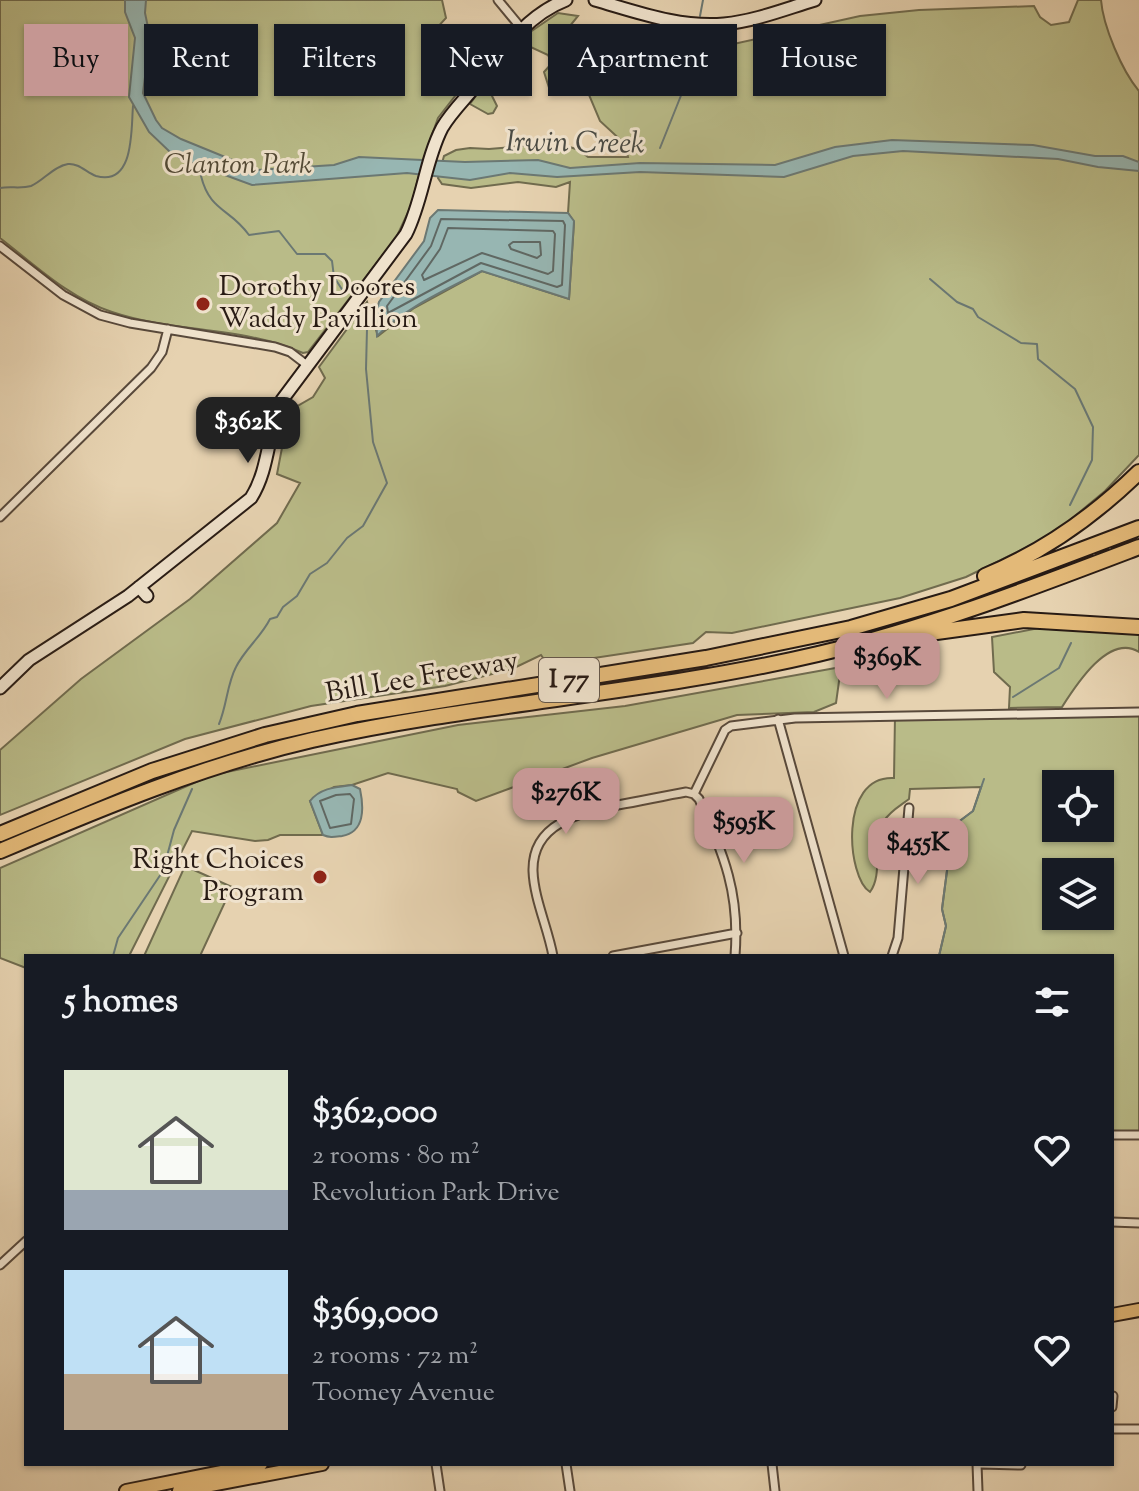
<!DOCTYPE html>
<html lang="en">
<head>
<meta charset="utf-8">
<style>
  :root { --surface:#171b24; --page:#20242c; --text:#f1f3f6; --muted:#9ea1a6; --accent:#c59692 }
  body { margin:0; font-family:"Sorts Mill Goudy",serif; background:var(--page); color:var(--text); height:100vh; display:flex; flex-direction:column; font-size:30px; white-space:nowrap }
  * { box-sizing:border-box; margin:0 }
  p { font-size:26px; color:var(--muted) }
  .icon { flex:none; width:44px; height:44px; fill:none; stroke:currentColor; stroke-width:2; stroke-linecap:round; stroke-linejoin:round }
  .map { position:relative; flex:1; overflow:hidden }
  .side { position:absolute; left:24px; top:954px; width:1090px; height:512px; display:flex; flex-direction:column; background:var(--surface); border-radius:0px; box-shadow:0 2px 6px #0004 }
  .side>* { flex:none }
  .top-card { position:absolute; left:24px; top:24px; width:1092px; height:72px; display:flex; gap:16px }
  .fabs { position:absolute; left:1042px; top:770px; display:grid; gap:16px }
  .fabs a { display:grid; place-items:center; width:72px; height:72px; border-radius:0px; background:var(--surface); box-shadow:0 2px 6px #0004; font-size:40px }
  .price { position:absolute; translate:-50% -68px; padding:0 18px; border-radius:16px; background:var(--accent); color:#111; font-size:26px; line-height:52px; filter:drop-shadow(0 2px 4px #0008) }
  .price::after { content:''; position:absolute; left:50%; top:48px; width:24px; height:18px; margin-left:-12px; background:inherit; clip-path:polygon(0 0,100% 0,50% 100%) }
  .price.active { background:#222; color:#fff }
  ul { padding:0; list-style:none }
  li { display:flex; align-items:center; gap:24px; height:200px; padding:0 40px }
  li span { display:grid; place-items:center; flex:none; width:224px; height:160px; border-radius:0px; color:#555 }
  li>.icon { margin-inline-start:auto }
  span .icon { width:96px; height:96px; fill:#fffc; stroke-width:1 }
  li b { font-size:34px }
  h2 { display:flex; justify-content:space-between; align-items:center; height:96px; padding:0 40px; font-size:34px }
  .pill { padding:0 28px; border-radius:0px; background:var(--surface); box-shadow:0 2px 6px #0004; font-size:28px; line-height:72px }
  .pill.active { background:var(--accent); color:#111 }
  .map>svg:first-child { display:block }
  .green { fill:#b9bb88; stroke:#706b4e; stroke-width:2; fill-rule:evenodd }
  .water { fill:#97b6b2; stroke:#6b7873; stroke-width:2 }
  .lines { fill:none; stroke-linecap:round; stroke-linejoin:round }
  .shore { stroke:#606863; stroke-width:2 }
  .stream { stroke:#6b7873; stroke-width:2 }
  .street-casing { stroke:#58493b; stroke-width:11 }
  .secondary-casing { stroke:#281b14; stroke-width:15 }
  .primary-casing { stroke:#281b14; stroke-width:16 }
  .highway-casing { stroke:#281b14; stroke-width:18 }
  .street { stroke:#efe2cc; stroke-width:7 }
  .secondary { stroke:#efe2cc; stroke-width:11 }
  .primary { stroke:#e3b978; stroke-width:12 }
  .highway { stroke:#e3b978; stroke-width:14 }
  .poi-dot { fill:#8f2418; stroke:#efe2cc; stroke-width:3 }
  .labels { text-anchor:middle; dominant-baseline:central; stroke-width:6; stroke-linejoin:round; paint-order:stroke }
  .shield { fill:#efe2cc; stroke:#64574b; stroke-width:2 }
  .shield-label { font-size:26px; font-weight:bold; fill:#281b14 }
  .park-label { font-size:28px; font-style:italic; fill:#544b37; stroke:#efe2cc }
  .poi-label { font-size:28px; fill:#281b14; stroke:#efe2cc; text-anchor:start }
  .street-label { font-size:28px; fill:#281b14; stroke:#efe2cc }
  .water-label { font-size:30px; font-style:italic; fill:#494a43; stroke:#efe2cc }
</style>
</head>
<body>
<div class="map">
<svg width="1139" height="1491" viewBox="0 0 1139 1491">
  <rect width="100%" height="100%" fill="#e6d2b0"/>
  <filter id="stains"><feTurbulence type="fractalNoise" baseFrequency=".0025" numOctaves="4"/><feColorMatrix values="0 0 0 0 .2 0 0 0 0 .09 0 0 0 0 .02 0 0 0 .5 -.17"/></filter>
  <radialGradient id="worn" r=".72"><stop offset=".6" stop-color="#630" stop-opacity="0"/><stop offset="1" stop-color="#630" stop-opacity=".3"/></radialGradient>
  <path class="green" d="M0,0h442l4,18 -23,25 26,33 6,20 -17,22 -16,45 -11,43 -15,32 -88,114 -5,1c-60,-27 -129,-20 -191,-41 -43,-14 -77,-47 -112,-74z
    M1078,0h23c2,26 21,71 38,91v364l-34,36 -53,44 -86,42 -66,21 -168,35 -26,-1 -13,11 -145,22 -7,-10 -29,14 -67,17 -134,20 -126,33 -185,76v-65l81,-71 109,-80 87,-76 23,-40 -23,-9 12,-63 24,-14 12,-19 -6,-11 48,-65 11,34 36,-28 68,-37 87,28 5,-77 -6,-9 2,-31 -14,5 -38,-5 -47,6 -29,-4 -4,-6 6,-22 12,-6 14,-2 19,1 68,-6 22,7 9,7h40l-3,-13 -25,-23 -13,-31 -36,4 -7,-22 8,-9 -4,-8 -24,-11 -4,-5 38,-26 20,3 -21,26 20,21 33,1 12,-33 61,18h28l149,-33 59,-6 115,-4 6,11 11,8 18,-3z
    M499,64l11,12 -4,13 -10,-3 -6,6 7,14 -4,7 -5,1 -18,-10z
    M1039,628l97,4 3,2v18c-30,-19 -63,33 -77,55l-53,1 1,-21 -16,-15 -2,-35z
    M841,667l-5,36 -22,9 -77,3 -145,43 -116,43 -18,-9 -1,-3 -69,-16 -36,12 -18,2 -24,14 13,34h-43l-12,5 -13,1 -63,-10 -63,125h-103v12l-26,-10v-90l212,-93 246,-50 167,-19z
    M1139,712v423h-27v-179h-173l7,-30 -4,-17 9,-69 6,-17 16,-12 8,-24 -71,2 -1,10c-9,7 -19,12 -25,22 -13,21 0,52 -14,71 -23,-14 -32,-117 24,-114l1,-62zM1056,784h44v44h-44zM1056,872h44v44h-44z
    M185,866l47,21 -32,69h-56z"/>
  <path class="water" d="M125,0h21l-1,13 5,24 -7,56 13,27 6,8 19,11 76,31 77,-5 25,-8 106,5 73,-2 32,8 70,-5 135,2 60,-18 57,-7 141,5 62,11h28l16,6v9l-41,-4 -40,-8 -155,-8 -50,5 -69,21 -144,-5 -83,5 -47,-4 -40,7 -63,-7 -155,12 -68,-25 -14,-8 -21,-20 -20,-35 6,-59 -10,-26z
    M438,210l130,3 6,8 -5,78 -87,-28c-36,19 -76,36 -105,65l-1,-23 3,-11 45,-61 6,-23z
    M352,785l8,4c4,19 5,43 -18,47 -8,1 -12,2 -19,-1l-13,-34c10,-13 26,-14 42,-16z"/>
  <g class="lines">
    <path class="shore" d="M441,219l122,2 2,4 -3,60 -5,2 -76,-24 -93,50 -1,-7 44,-60z
      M448,228l105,3 2,3 -2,37 -5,3 -66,-21 -58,27 -2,-5 18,-26z
      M513,242h27l1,13 -4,3 -26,-9 -2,-4z
      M350,794l4,5 -3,25 -21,4 -10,-27 16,-6z"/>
    <path class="stream" d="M700,16l3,-16
      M660,148l30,-75 7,-41
      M206,168l-5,8c9,36 29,32 48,59l30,-4 18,23h28l7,7 2,16 11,17
      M0,188c10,-2 21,1 31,-2 12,-5 23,-20 37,-22 11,-1 19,9 28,12 39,11 35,-48 37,-70
      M930,279l27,23 16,7 5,8 43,26 16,1 1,15 37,30 18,38 -1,33 -22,45
      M1013,697l46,-29 12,-25
      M219,724c8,-19 8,-40 17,-57 9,-18 25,-30 34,-48l7,-2 6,-10 14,-11 13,-22 17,-11 20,-25 16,-12 24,-43 -14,-41 -7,-73 1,-40 -11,-18
      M113,956l5,-18 45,-67 11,-41 18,-41
      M939,956l7,-30 -4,-17 9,-69 6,-17 16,-12 11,-32"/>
    <g class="street-casing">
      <path id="street" d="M498,0l24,29
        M0,246l63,49 37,20 30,8 145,24 15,5 17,13
        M0,517l151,-149 11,-16 6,-23
        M778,719l66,237
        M694,794l31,-64 6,-4 64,-8 344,-6
        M694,794l5,5c25,57 41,93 36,157
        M553,956c-5,-28 -19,-57 -20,-85 -1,-49 48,-58 85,-66 23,-4 45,-9 68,-13l8,2
        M613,956l124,-23
        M892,956l6,-18 11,-130
        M1112,1135h27
        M1112,1222l27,1
        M0,1265l26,-24
        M1112,1407l1,-11
        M1112,1429h27
        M436,1464l4,27
        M566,1464l4,27
        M772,1464l3,27
        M977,1464l1,27
        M981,1464l40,1"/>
    </g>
    <g class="secondary-casing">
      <path id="secondary" d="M595,0c42,12 85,28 129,24 31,-3 61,-15 91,-24
        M139,587l8,9
        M0,688l29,-28 99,-64 123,-98c19,-30 16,-66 31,-98l124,-166c17,-34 19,-73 36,-106 8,-14 21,-27 31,-39 26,-33 51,-73 93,-89"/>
    </g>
    <g class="primary-casing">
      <path id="primary" d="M1112,1315l27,-5
        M126,1491l135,-27
        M179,1491l143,-27"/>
    </g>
    <g class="highway-casing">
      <path id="highway" d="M985,576c58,-24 109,-60 154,-104
        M922,634l102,-14 115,7
        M0,834l152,-63 113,-36 92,-21 349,-56 145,-30 100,-29 188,-71
        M0,851c102,-43 204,-86 312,-111 167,-37 340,-47 506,-86 110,-26 216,-67 321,-107"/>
    </g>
    <use href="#street" class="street"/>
    <use href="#secondary" class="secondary"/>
    <use href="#primary" class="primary"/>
    <use href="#highway" class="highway"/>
  </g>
  <g class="poi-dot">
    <circle cx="203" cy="304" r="8"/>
    <circle cx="320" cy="877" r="8"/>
  </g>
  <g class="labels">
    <rect class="shield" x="539" y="658" width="60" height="44" rx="6"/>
    <g class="shield-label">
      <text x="569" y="680">I 77</text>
    </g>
    <g class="park-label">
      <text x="238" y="166">Clanton Park</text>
    </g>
    <g class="poi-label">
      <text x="219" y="288">Dorothy Doores<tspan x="219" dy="32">Waddy Pavillion</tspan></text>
      <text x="304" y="861" text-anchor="end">Right Choices<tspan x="304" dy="32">Program</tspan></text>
    </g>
    <g class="street-label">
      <text transform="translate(422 678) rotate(-10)">Bill Lee Freeway</text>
    </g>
    <g class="water-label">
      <text transform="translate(575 144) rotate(1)">Irwin Creek</text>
    </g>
  </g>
  <rect width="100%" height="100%" filter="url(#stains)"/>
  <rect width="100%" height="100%" fill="url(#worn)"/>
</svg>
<div class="fabs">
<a><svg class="icon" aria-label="locate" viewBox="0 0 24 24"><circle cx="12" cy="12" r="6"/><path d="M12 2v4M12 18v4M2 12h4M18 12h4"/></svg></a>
<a><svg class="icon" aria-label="layers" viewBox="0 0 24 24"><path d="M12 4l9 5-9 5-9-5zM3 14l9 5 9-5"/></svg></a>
</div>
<b class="price active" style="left:248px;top:465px">$362K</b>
<b class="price" style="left:887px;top:701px">$369K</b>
<b class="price" style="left:566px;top:836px">$276K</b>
<b class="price" style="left:744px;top:865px">$595K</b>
<b class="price" style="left:918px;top:886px">$455K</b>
<div class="top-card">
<a class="pill active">Buy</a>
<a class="pill">Rent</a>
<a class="pill">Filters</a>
<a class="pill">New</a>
<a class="pill">Apartment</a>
<a class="pill">House</a>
</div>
<section class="side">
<h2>5 homes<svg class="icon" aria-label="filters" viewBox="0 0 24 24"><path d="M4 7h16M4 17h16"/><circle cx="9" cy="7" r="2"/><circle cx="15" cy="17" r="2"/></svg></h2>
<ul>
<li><span style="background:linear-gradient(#dfe7d0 75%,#9aa5b1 0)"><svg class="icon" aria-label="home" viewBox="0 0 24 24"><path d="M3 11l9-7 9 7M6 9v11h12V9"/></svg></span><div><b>$362,000</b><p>2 rooms · 80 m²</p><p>Revolution Park Drive</p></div><svg class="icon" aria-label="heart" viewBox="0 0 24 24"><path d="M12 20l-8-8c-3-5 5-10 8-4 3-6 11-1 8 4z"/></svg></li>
<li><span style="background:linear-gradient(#bfe0f5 65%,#b9a48a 0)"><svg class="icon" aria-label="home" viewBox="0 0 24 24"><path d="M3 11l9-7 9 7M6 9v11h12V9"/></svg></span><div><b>$369,000</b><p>2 rooms · 72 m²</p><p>Toomey Avenue</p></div><svg class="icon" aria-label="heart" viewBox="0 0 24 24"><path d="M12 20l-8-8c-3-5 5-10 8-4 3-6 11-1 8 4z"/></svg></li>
</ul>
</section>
</div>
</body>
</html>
